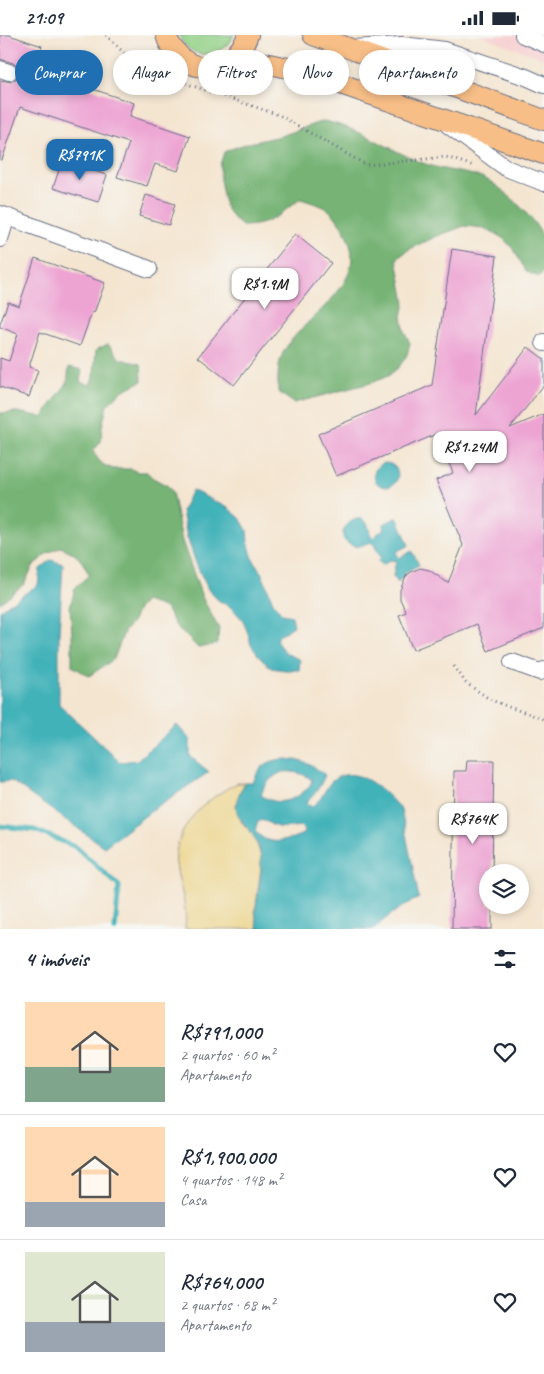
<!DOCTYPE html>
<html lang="pt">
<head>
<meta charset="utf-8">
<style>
  :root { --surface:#fff; --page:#f6f6f7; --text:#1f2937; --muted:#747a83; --line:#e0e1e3; --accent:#1f6fb2 }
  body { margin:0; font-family:Caveat,sans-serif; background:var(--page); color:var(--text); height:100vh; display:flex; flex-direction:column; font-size:19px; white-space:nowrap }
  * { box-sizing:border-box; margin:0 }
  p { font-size:16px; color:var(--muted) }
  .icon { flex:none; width:28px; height:28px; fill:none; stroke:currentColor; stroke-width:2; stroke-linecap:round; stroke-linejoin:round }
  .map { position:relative; height:894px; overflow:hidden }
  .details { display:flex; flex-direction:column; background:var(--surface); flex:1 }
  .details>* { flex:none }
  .guide { position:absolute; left:15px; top:15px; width:515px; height:45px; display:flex; gap:10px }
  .buttons { position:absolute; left:479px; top:829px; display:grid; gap:10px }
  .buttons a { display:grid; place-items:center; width:50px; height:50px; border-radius:50%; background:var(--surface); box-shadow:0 2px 8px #0003; font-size:25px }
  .price { position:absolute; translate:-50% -42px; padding:0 11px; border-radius:10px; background:#fff; color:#222; font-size:16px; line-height:32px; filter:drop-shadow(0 1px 2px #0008) }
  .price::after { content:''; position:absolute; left:50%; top:30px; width:15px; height:11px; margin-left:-8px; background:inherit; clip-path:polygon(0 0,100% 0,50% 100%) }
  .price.on { background:var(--accent); color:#fff }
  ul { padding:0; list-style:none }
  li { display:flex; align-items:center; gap:15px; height:125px; padding:0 25px }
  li+li { border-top:1px solid var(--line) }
  li span { display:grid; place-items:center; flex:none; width:140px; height:100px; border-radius:0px; color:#555 }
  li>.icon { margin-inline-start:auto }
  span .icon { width:60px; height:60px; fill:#fffc; stroke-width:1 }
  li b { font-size:21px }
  h2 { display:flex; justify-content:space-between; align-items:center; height:60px; padding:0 25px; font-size:21px }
  .chip { padding:0 18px; border-radius:22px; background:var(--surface); box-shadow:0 2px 8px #0003; font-size:18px; line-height:45px }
  .chip.on { background:var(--accent); color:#fff }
  .status { display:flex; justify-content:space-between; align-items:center; height:35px; padding:0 25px; background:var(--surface); direction:ltr }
  .status svg { height:14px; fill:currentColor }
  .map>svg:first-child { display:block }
  .built { fill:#f7cfd1 }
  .green { fill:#93d187; stroke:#578072 }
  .forest { fill:#76b374; stroke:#487169 }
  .sand { fill:#eeda9e; stroke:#84847e }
  .water { fill:#42b2b9; stroke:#2e708c; fill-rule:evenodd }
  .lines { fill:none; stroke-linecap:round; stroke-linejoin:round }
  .stream { stroke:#42b2b9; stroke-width:5 }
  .building { fill:#eda4d3 }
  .minor-casing { stroke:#676f86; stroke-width:18 }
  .major-casing { stroke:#676f86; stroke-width:22 }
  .path { stroke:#676f86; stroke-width:3; stroke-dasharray:1 4; stroke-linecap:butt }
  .minor { stroke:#fff; stroke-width:16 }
  .major { stroke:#f7be87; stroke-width:20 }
</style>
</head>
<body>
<div class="status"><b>21:09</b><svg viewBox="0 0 49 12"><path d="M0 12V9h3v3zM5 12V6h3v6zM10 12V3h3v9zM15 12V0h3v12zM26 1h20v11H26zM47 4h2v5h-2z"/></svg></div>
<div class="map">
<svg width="544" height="894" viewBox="0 0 544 894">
  <rect width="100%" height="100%" fill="#f6f6f2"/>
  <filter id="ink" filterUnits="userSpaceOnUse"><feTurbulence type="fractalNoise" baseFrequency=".02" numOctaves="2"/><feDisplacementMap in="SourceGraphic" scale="10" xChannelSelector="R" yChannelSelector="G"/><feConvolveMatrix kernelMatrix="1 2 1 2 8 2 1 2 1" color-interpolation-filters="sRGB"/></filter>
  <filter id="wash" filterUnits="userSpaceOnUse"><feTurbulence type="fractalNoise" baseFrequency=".0096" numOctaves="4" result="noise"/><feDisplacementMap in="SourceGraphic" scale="20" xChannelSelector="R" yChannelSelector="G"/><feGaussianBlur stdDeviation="1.12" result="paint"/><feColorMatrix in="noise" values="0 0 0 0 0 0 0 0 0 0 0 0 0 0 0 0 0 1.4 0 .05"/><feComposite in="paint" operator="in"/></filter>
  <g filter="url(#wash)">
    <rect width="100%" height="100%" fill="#f4e5d0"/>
    <path class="built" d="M480,0h64v24z"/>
    <path class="green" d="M179,0h55c-12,24 -44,27 -55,0z"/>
    <path class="forest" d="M324,86c35,7 62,27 94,40 20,9 42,10 63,16 18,6 59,45 63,64 0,9 0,21 0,31l-5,5 -12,-5 -14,-23 -9,-10 -13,-8 -15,-4 -12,-1 -29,11 -27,13 -11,9 8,44 -3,13 2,15 6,12 -3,12 -8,12 -11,9 -14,6 -80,21 -16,-11c0,-14 -1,-29 6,-41 20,-36 88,-66 62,-116 -4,-9 -11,-21 -20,-27 -8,-4 -17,-6 -25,-9 -23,15 -30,27 -59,27l-10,-9 -7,-11 -5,-27v-14l4,-13c19,-9 35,-11 56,-16 15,-4 29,-11 44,-15z
      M108,309l12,15 21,5 1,17 -20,10 -15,14 -5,22 -1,15 -8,9 5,8 6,6 9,4h18l7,3h9l6,6 15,8 4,6 10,49 20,56 17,32 -2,15 -19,4 -23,-23 -9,-17 -21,-7 -7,8 -5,12 -9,11 -10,27 -25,17 -17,-10v-32l-2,-27 5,-19 14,-13c-7,-16 -12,-21 -28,-28l-15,7 -13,12 -9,18 -24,19v-190l17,-1 26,5 8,-12 16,-22 2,-16 13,3 -2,12 10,3 4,-11 2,-24z"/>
    <path class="sand" d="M237,748h8l-5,8 1,31 11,11 4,8 5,16v9l-6,46 3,17h-73c3,-25 -6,-42 -9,-65 -1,-3 0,-7 0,-11 5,-34 33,-55 61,-70z"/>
    <path class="water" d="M374 440a12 12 0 1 1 24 0a12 12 0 1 1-24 0Z
      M192,455l36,18 12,10 7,12 1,12 5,17 9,15 11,28 9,12 10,2 2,10 -15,9 -3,6c4,5 7,10 12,13 4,3 8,3 12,6l-1,10h-14l-14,-2 -10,-9 -10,-14 -3,-12 -6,-14 -10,-11 -14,-8 -9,-9 -12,-25 -10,-29 -5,-26z
      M397,482l12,28 -13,7 3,6 13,-7 7,14c-9,4 -16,9 -21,18l-5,-7 3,-15 -6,-1 -7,5 -5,-4 3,-3 -8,-15c-7,-2 -11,5 -19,3 -32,-9 15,-50 16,-10l5,2 1,-4 7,-4 1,-6z
      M51,525l12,4 -4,69v71l61,58 17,-2 40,-35 13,15v16l19,16 -51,34 -54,41 -93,-66 -11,1v-172l38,-25 2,-16z
      M283,724c17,0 29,5 42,16 -4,10 -9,18 -17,26l-1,3 6,2 3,-2c7,-7 9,-16 16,-23 24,-20 54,11 69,29l18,88c-18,8 -31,18 -45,31h-116c-1,-6 -3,-13 -2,-19 1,-20 9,-42 3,-62 -9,-29 -37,-29 -14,-65h8c6,-16 13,-22 30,-24zM282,737c11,-1 21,1 30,8 -2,7 -5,9 -10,13 -13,10 -27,12 -41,2 4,-11 10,-18 21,-23zM262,784c17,11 19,9 39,7l3,4 -1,4c-17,7 -36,14 -48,-4l3,-8z"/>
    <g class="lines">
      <path class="stream" d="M0,791l35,4 41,17 43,39 -4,43"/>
    </g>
    <g id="blocks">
      <path class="building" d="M0,0h9l33,11 -8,23 100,34 -4,13 60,20 -12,35 -23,-7 -8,22 -30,-9 12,-34 -109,-36 -18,53h-2v-80l11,2 5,-3 2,-3 1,-6 -2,-4 -4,-3 -13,-4z
        M62,126l45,14 -9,27 -45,-14z
        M146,160l29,9 -6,21 -30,-9z
        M295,199l36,29 -97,122 -36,-28z
        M452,214l45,7 -21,159 52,-68 16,12v26l-34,43 34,-14v214l-56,23 -11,-27 -64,26 -14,-35 7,-3 -6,-13v-9l6,-14 5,-4 9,-4 9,2 19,13 15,-38 -27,-65 17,-7 -16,-39 -101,42 -18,-42 114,-49z
        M35,223l70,25 -11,30 -2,-1 -12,34 -40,-14 -11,35 9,3 -9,27 -29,-10v-29l9,3 9,-27 -18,-7v-3l8,-22 11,4z
        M467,725h27l-2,113h-4v32h4v24h-40l2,-158h12z"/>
    </g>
  </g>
  <g filter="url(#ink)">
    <use href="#blocks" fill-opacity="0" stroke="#676f86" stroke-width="1"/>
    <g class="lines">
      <g class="minor-casing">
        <path id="minor" d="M523,0l21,9
          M353,13l49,-3 43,5 81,27 18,8
          M0,34l9,3
          M448,90l58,43 38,15
          M0,179l149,55
          M0,204l7,-23
          M544,307v1
          M512,627l28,10 4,-2"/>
      </g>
      <g class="major-casing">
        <path id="major" d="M166,0c2,8 5,11 10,17 22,28 61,14 72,-17
          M313,0l231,85
          M231,24l28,3 44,9 241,83"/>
      </g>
      <path class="path" d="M106,0l27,27 60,24 86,29 87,50 80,-8 28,9
        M454,631l12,17 25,17 18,7 32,11 3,2"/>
      <use href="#minor" class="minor"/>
      <use href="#major" class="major"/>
    </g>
  </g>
</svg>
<div class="buttons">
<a><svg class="icon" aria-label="layers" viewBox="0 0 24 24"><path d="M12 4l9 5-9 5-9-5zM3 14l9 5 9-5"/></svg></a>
</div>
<b class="price on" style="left:80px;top:146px">R$791K</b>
<b class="price" style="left:265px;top:275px">R$1.9M</b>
<b class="price" style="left:470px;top:438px">R$1.24M</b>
<b class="price" style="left:473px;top:810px">R$764K</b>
<div class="guide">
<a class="chip on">Comprar</a>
<a class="chip">Alugar</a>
<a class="chip">Filtros</a>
<a class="chip">Novo</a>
<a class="chip">Apartamento</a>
</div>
</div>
<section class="details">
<h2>4 imóveis<svg class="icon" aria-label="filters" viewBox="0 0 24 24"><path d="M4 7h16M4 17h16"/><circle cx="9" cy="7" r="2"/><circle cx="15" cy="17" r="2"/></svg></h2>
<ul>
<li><span style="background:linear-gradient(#ffd9b3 65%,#7fa58c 0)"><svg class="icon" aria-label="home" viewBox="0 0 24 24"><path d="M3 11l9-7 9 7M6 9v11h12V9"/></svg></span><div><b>R$791,000</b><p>2 quartos · 60 m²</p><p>Apartamento</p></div><svg class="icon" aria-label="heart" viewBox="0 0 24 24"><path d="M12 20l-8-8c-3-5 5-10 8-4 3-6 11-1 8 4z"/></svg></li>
<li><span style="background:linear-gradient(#ffd9b3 75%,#9aa5b1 0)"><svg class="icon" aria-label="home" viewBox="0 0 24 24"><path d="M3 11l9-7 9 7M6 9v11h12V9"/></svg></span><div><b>R$1,900,000</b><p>4 quartos · 148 m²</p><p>Casa</p></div><svg class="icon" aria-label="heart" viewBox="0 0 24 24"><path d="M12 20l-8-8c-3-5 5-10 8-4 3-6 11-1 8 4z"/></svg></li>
<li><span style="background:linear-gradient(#dfe7d0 70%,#9aa5b1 0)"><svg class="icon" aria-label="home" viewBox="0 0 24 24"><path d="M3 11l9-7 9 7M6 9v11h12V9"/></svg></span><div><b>R$764,000</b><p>2 quartos · 68 m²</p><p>Apartamento</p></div><svg class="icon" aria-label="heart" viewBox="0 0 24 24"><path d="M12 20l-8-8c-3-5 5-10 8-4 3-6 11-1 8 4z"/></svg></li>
</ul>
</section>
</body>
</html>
